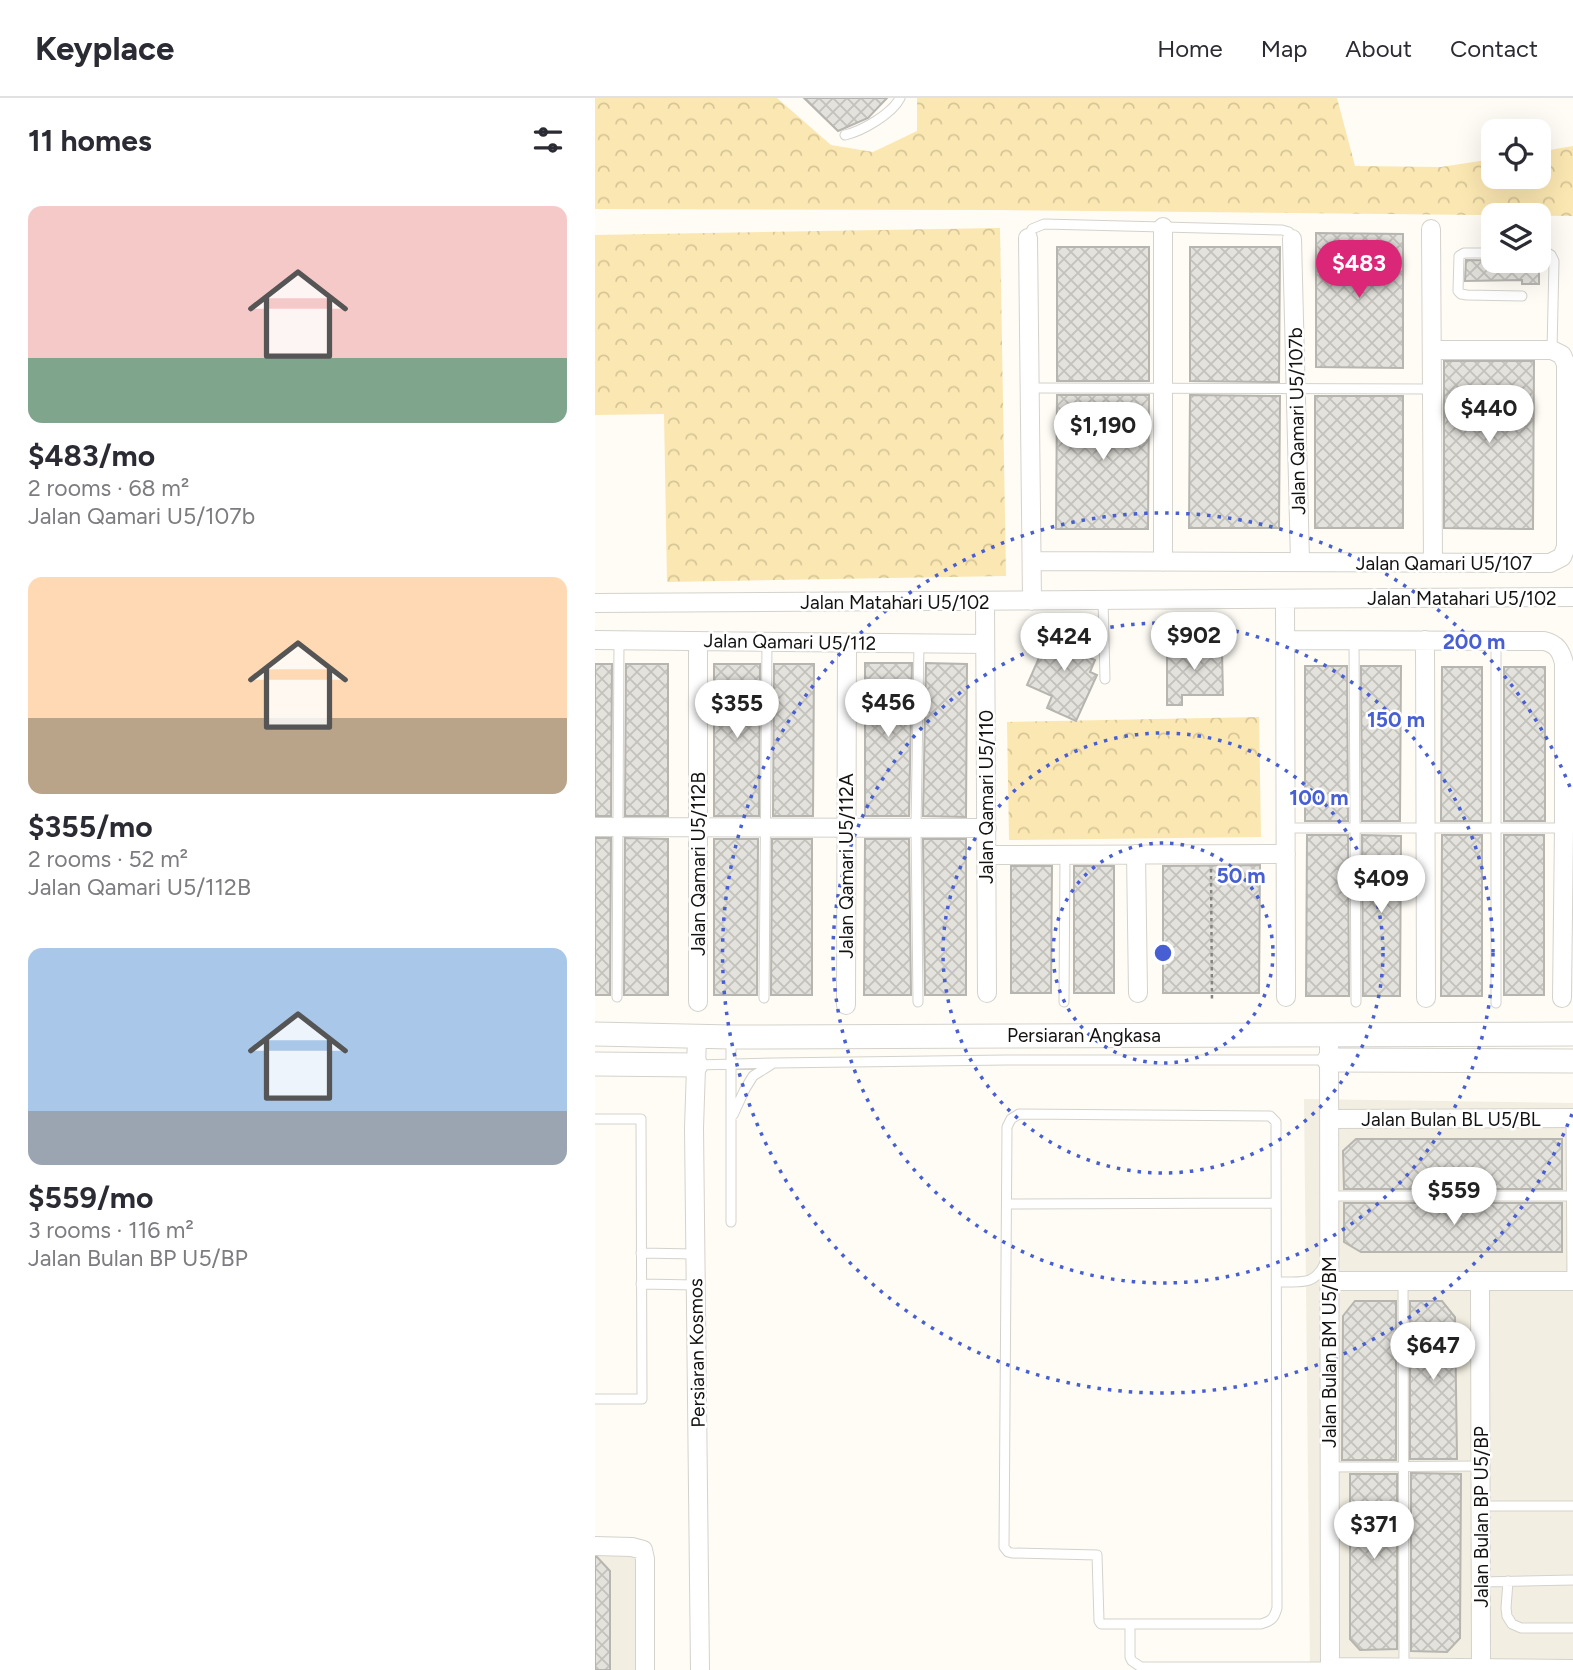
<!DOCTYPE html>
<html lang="en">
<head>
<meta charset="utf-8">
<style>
  :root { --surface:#fff; --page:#f7f7f7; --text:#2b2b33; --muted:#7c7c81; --line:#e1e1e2; --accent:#db2777 }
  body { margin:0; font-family:Figtree,sans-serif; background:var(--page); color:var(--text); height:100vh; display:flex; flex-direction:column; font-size:26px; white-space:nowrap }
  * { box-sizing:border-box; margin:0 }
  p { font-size:23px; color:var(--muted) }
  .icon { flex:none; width:38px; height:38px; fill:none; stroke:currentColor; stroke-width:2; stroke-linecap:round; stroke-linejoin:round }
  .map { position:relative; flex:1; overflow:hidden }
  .sheet { display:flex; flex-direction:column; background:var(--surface); width:595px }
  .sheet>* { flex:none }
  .controls { position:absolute; left:886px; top:21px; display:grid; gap:14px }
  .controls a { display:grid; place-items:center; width:70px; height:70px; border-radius:14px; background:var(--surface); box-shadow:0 7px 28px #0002; font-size:35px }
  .price { position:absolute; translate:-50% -60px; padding:0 16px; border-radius:24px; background:#fff; color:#222; font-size:23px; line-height:46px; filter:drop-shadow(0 2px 4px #0008) }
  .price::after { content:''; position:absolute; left:50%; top:42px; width:21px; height:16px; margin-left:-10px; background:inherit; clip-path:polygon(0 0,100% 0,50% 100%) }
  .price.active { background:var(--accent); color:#fff }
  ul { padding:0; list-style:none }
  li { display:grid; align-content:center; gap:14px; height:371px; padding:0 28px }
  li span { display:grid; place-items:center; height:217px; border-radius:14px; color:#555 }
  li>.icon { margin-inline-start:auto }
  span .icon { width:126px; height:126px; fill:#fffc; stroke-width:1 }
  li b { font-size:30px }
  h2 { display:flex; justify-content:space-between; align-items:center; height:84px; padding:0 28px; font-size:30px }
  header { display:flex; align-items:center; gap:42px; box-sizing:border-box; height:98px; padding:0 35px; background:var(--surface); border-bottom:2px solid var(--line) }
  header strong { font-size:33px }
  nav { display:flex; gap:38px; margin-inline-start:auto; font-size:24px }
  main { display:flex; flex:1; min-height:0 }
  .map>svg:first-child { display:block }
  .built { fill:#f2eee1 }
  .forest { fill:url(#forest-crowns) }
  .building { fill:url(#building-cross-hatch); stroke:#b7b5af; stroke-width:2 }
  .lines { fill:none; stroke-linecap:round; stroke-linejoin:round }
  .lane-casing { stroke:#d4d2cc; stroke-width:11 }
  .street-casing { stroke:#d4d2cc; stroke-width:20 }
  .secondary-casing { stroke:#d4d2cc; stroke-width:25 }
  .path { stroke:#84837f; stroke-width:2.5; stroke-dasharray:3.5 3.5; stroke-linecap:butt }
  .lane { stroke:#fff; stroke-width:9 }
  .street { stroke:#fff; stroke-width:18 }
  .secondary { stroke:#fff; stroke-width:23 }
  .ring { fill:none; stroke:#475fd3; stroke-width:3.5; stroke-dasharray:3.5 7 }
  .labels { text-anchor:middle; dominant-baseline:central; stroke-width:5; stroke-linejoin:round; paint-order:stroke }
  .street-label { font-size:19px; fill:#131210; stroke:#fff }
  .centre { fill:#475fd3; stroke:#fff; stroke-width:3.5 }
  .ring-label { font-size:21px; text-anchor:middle; font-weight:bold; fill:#475fd3; stroke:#fff; stroke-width:5; stroke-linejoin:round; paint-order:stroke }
</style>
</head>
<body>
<header>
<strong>Keyplace</strong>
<nav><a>Home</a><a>Map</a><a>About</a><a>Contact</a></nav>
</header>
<main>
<section class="sheet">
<h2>11 homes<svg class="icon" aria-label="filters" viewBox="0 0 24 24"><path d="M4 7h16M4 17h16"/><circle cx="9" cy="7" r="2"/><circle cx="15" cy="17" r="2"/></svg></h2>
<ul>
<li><span style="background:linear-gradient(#f6c9c9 70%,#7fa58c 0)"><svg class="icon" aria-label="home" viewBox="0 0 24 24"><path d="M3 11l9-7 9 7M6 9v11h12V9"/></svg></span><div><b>$483/mo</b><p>2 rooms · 68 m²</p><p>Jalan Qamari U5/107b</p></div></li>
<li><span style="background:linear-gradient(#ffd9b3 65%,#b9a48a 0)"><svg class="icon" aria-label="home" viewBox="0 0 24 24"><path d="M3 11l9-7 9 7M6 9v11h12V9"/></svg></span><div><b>$355/mo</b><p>2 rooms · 52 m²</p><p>Jalan Qamari U5/112B</p></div></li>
<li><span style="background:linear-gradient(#a9c7e8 75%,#9aa5b1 0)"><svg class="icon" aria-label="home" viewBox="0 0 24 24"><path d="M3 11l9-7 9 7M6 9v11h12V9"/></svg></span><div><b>$559/mo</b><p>3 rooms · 116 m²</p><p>Jalan Bulan BP U5/BP</p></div></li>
</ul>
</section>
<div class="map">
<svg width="978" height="1572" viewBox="0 0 978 1572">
  <defs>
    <pattern id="forest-crowns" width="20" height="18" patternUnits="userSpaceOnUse" patternTransform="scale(1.75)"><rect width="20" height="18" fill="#fbe7b1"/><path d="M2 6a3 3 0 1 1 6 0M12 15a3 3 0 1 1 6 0" fill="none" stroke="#d6c597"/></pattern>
    <pattern id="building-cross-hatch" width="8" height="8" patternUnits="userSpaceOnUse" patternTransform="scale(1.75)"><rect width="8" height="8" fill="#e4e2dc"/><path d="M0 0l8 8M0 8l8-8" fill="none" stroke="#c3c1bc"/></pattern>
  </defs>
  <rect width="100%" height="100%" fill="#fefcf5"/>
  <path class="built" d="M709,1001l269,4v567h-263z
    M0,1454l43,1v117h-43z"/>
  <path class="forest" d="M0,0h182l54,47 42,7 44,-21v-33h420l18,68 86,1 52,-8v18h45v-25l35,-6v70l-574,-6 -404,-1z
    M405,130l6,348 -339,6 -3,-168 -69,1v-180z
    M664,619l2,120 -252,3 -2,-118z"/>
  <path class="building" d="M209,0h83l-19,20 -30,13z
    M721,135l87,1v134l-87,-1z
    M462,149h92v134h-92z
    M595,149h90l-1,135 -89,-1z
    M871,162l60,1v7h13v16h-17v-4l-57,1z
    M849,263h90l-1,168 -89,-1z
    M462,297h92l-1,134h-92z
    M595,297l90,1 -1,132h-90z
    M720,298h88v132h-88z
    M458,528l34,15 -6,13 14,6 -5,12 7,3 -21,46 -29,-13 5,-12 -25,-11z
    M589,542h20v11h18l1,44h-41v10h-15v-54h17z
    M270,565h47l-3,153h-44z
    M331,565l41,1 -1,153 -43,-1z
    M0,566h17l-1,152h-16z
    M31,566h42v152h-43z
    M119,566h46l-1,152h-45z
    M179,566h40l-1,152h-40z
    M710,568h42l1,155h-43z
    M766,568h40l-1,155h-38z
    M847,569h40v154h-41z
    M909,569h41v154h-41z
    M712,737h41l1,161h-43z
    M767,737l39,1 -1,160h-37z
    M847,737h40v161h-41z
    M909,737h40v160h-40z
    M0,740h16l-1,157h-15z
    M30,740l43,1v156h-44z
    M119,741h44l-1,156h-43z
    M177,741h40v156h-41z
    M270,741h44l2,156h-47z
    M328,741h43v156h-41z
    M665,767l-1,128h-96v-127z
    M416,768h41l-1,127h-40z
    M479,768h40v127h-40z
    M761,1041h206v50h-218l-1,-38z
    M749,1105h218v49h-201l-17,-10z
    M760,1203h41v159h-54l1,-144z
    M815,1203h32l13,16 2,142h-47z
    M816,1375l50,1 -1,164 -13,14 -36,-1z
    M755,1376h47v175l-37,1 -10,-11z
    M0,1459h2l13,14v99h-15z"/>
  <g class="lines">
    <g class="lane-casing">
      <path id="lane" d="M250,37c17,-4 47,-21 55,-37
        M433,140l4,-9 12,-5 238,6 7,2 3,7
        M943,154h8l5,3 3,6 -2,89
        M898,155h-29l-5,3 -1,35 3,3 6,1 55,1
        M435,290l402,1
        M508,502l2,79
        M759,542l2,362
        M691,730h278
        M22,899l2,-357
        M169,900l3,-356
        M323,904l-2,-175 3,-184
        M469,904l1,-148
        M901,905v-362
        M136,941v183
        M102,967l77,-2 233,-3h320
        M424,1016l251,2 6,6 1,486c-3,11 -6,13 -16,16h-160l-2,-3 -2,-66 -85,-2 -4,-1 -4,-5 3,-420 4,-8z
        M138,1017l12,-26 8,-13 19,-12
        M976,1020l1,163
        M0,1021h46l1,280h-47
        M734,1098h244
        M412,1106l269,-1
        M46,1155l54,1
        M808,1183l1,387
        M682,1184c23,-1 37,5 48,-19
        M46,1186l55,1
        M735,1369l151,-1
        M886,1408h92
        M913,1483l-2,27 1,8 5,8 9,4h52
        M886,1484l92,-2
        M535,1526v33l2,4 9,6h189"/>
    </g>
    <g class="street-casing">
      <path id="street" d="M836,131l2,334
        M433,140l4,363
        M697,141l8,323
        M438,463l517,2 12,-6 4,-10v-183l-4,-9 -10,-5h-120
        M568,464v-335
        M690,501l1,398
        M390,503l2,392
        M0,505l978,-6
        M0,542l390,4
        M690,542l259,1c13,3 17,10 20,22v165l-2,170
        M830,542l1,358
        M103,543v361
        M0,729l392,1
        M541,756l2,139
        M392,757l299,-1
        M251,907l1,-362
        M734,936l1,636
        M102,939l-3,91 6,542
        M734,1021l244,-1
        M734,1183h244
        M885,1183l1,387
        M0,1448l37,1 11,3 2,9v111
        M735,1569l243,2"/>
    </g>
    <g class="secondary-casing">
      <path id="secondary" d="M0,936l136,3 842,-3
        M734,962l244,1
        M0,966l101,1"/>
    </g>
    <path class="path" d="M616,771l1,133"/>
    <use href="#lane" class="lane"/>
    <use href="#street" class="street"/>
    <use href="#secondary" class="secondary"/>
  </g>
  <g class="ring">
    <circle cx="568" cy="855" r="110"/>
    <circle cx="568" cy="855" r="220"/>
    <circle cx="568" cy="855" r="330"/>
    <path d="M977 1016A440 440 0 1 1 977 694"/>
  </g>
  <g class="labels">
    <g class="street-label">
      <text transform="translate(702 323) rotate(-91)">Jalan Qamari U5/107b</text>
      <text x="849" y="465">Jalan Qamari U5/107</text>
      <text x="867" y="500">Jalan Matahari U5/102</text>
      <text x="300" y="504">Jalan Matahari U5/102</text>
      <text transform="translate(195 544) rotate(1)">Jalan Qamari U5/112</text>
      <text transform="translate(391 699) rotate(-90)">Jalan Qamari U5/110</text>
      <text transform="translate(103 766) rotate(-90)">Jalan Qamari U5/112B</text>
      <text transform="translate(251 768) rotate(-90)">Jalan Qamari U5/112A</text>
      <text x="489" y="937">Persiaran Angkasa</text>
      <text x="856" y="1021">Jalan Bulan BL U5/BL</text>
      <text transform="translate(734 1254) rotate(-90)">Jalan Bulan BM U5/BM</text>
      <text transform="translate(102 1255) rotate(-91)">Persiaran Kosmos</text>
      <text transform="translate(886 1419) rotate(-90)">Jalan Bulan BP U5/BP</text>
    </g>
  </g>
  <circle cx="568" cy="855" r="10" class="centre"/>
  <g class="ring-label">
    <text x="879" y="551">200 m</text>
    <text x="801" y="629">150 m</text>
    <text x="724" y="707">100 m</text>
    <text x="646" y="785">50 m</text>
  </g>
</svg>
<div class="controls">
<a><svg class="icon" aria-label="locate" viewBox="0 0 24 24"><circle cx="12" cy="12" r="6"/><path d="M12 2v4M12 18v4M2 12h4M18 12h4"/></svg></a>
<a><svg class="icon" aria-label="layers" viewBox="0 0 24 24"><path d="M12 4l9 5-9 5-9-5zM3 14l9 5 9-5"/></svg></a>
</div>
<b class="price active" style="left:764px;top:202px">$483</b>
<b class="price" style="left:894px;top:347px">$440</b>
<b class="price" style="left:508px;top:364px">$1,190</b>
<b class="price" style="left:599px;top:574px">$902</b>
<b class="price" style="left:469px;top:575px">$424</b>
<b class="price" style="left:293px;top:641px">$456</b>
<b class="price" style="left:142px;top:642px">$355</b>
<b class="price" style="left:786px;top:817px">$409</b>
<b class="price" style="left:859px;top:1129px">$559</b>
<b class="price" style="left:838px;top:1284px">$647</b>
<b class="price" style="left:779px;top:1463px">$371</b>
</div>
</main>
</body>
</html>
